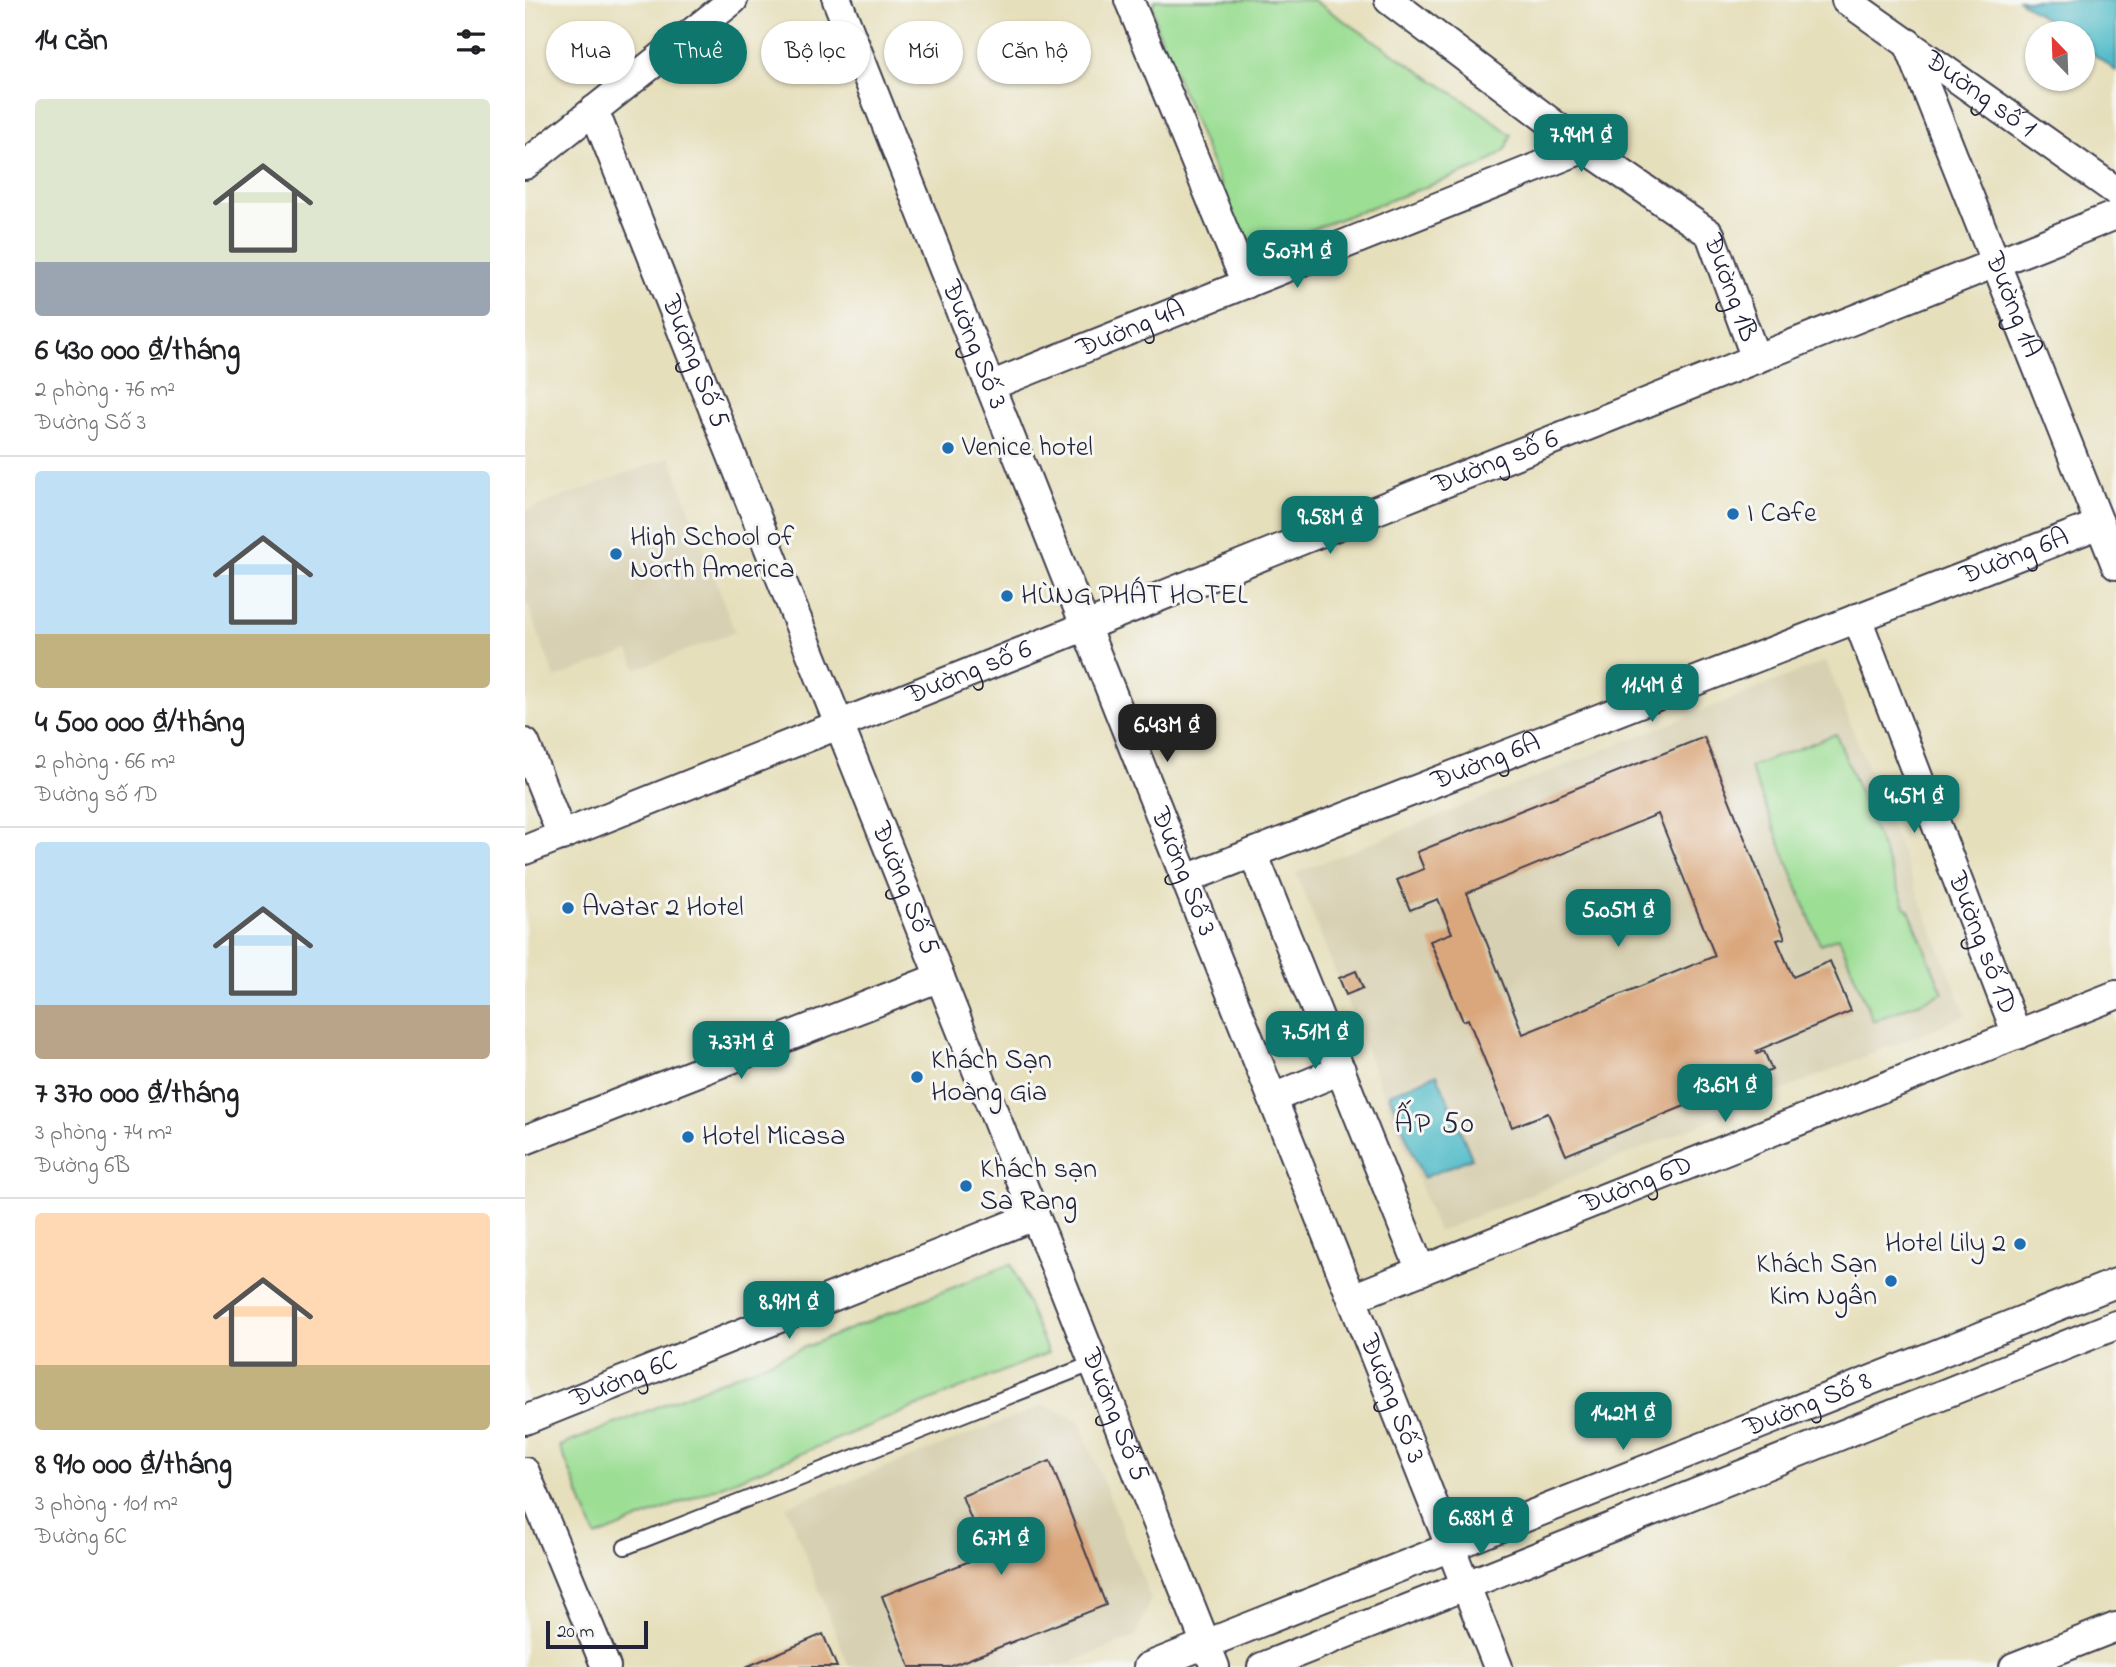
<!DOCTYPE html>
<html lang="vi">
<head>
<meta charset="utf-8">
<style>
  :root { --surface:#fff; --page:#f6f6f6; --text:#202124; --muted:#757577; --line:#e0e0e0; --accent:#0f766e }
  body { margin:0; font-family:"Indie Flower",sans-serif; background:var(--page); color:var(--text); height:100vh; display:flex; flex-direction:column; font-size:26px; white-space:nowrap }
  * { box-sizing:border-box; margin:0 }
  p { font-size:23px; color:var(--muted) }
  .icon { flex:none; width:38px; height:38px; fill:none; stroke:currentColor; stroke-width:2; stroke-linecap:round; stroke-linejoin:round }
  .map { position:relative; flex:1; overflow:hidden }
  .side { display:flex; flex-direction:column; background:var(--surface); width:525px }
  .side>* { flex:none }
  .banner { position:absolute; left:21px; top:21px; width:665px; height:63px; display:flex; gap:14px }
  .needle { width:46px; rotate:337deg }
  .tools { position:absolute; left:1500px; top:21px; display:grid; gap:14px }
  .tools a { display:grid; place-items:center; width:70px; height:70px; border-radius:50%; background:var(--surface); box-shadow:0 2px 5px #0004; font-size:35px }
  .scale { position:absolute; left:21px; bottom:18px; width:102px; box-sizing:border-box; padding-left:7px; border:4px solid #22223b; border-top:0; font-size:19px; line-height:24px; white-space:nowrap; color:#22223b; -webkit-text-stroke:5px #f6f6f2; paint-order:stroke }
  .price { position:absolute; translate:-50% -60px; padding:0 16px; border-radius:14px; background:var(--accent); color:#fff; font-size:23px; line-height:46px; filter:drop-shadow(0 2px 4px #0008) }
  .price::after { content:''; position:absolute; left:50%; top:42px; width:21px; height:16px; margin-left:-10px; background:inherit; clip-path:polygon(0 0,100% 0,50% 100%) }
  .price.active { background:#222; color:#fff }
  ul { padding:0; list-style:none }
  li { display:grid; align-content:center; gap:14px; height:371px; padding:0 35px }
  li+li { border-top:2px solid var(--line) }
  li span { display:grid; place-items:center; height:217px; border-radius:7px; color:#555 }
  li>.icon { margin-inline-start:auto }
  span .icon { width:126px; height:126px; fill:#fffc; stroke-width:1 }
  li b { font-size:30px }
  h2 { display:flex; justify-content:space-between; align-items:center; height:84px; padding:0 35px; font-size:30px }
  .chip { padding:0 24px; border-radius:32px; background:var(--surface); box-shadow:0 2px 5px #0004; font-size:24px; line-height:63px }
  .chip.active { background:var(--accent); color:#fff }
  main { display:flex; flex:1; min-height:0 }
  .map>svg:first-child { display:block }
  .built { fill:#d8d0b2 }
  .green { fill:#9cde94; stroke:#5f8068; stroke-width:2 }
  .water { fill:#4dbac8; stroke:#386e82; stroke-width:2 }
  .building { fill:#daa77d; fill-rule:evenodd }
  .lines { fill:none; stroke-linecap:round; stroke-linejoin:round }
  .service-casing { stroke:#3f3e4e; stroke-width:18 }
  .minor-casing { stroke:#3f3e4e; stroke-width:32 }
  .service { stroke:#fff; stroke-width:14 }
  .minor { stroke:#fff; stroke-width:28 }
  .poi-dot { fill:#1f6fb2; stroke:#f6f6f2; stroke-width:2.5 }
  .labels { text-anchor:middle; dominant-baseline:central; stroke-width:6; stroke-linejoin:round; paint-order:stroke }
  .street-label { font-size:28px; fill:#22223b; stroke:#f6f6f2 }
  .poi-label { font-size:28px; fill:#22223b; stroke:#f6f6f2; text-anchor:start }
  .neighbourhood-label { font-size:30px; letter-spacing:2px; fill:#22223b; stroke:#f6f6f2 }
</style>
</head>
<body>
<main>
<section class="side">
<h2>14 căn<svg class="icon" aria-label="filters" viewBox="0 0 24 24"><path d="M4 7h16M4 17h16"/><circle cx="9" cy="7" r="2"/><circle cx="15" cy="17" r="2"/></svg></h2>
<ul>
<li><span style="background:linear-gradient(#dfe7d0 75%,#9aa5b1 0)"><svg class="icon" aria-label="home" viewBox="0 0 24 24"><path d="M3 11l9-7 9 7M6 9v11h12V9"/></svg></span><div><b>6 430 000 ₫/tháng</b><p>2 phòng · 76 m²</p><p>Đường Số 3</p></div></li>
<li><span style="background:linear-gradient(#bfe0f5 75%,#c2b280 0)"><svg class="icon" aria-label="home" viewBox="0 0 24 24"><path d="M3 11l9-7 9 7M6 9v11h12V9"/></svg></span><div><b>4 500 000 ₫/tháng</b><p>2 phòng · 66 m²</p><p>Đường số 1D</p></div></li>
<li><span style="background:linear-gradient(#bfe0f5 75%,#b9a48a 0)"><svg class="icon" aria-label="home" viewBox="0 0 24 24"><path d="M3 11l9-7 9 7M6 9v11h12V9"/></svg></span><div><b>7 370 000 ₫/tháng</b><p>3 phòng · 74 m²</p><p>Đường 6B</p></div></li>
<li><span style="background:linear-gradient(#ffd9b3 70%,#c2b280 0)"><svg class="icon" aria-label="home" viewBox="0 0 24 24"><path d="M3 11l9-7 9 7M6 9v11h12V9"/></svg></span><div><b>8 910 000 ₫/tháng</b><p>3 phòng · 101 m²</p><p>Đường 6C</p></div></li>
</ul>
</section>
<div class="map">
<svg width="1591" height="1667" viewBox="0 0 1591 1667">
  <rect width="100%" height="100%" fill="#f6f6f2"/>
  <filter id="ink" filterUnits="userSpaceOnUse"><feTurbulence type="fractalNoise" baseFrequency=".0143" numOctaves="2"/><feDisplacementMap in="SourceGraphic" scale="14" xChannelSelector="R" yChannelSelector="G"/><feConvolveMatrix kernelMatrix="1 2 1 2 8 2 1 2 1" color-interpolation-filters="sRGB"/></filter>
  <filter id="wash" filterUnits="userSpaceOnUse"><feTurbulence type="fractalNoise" baseFrequency=".00686" numOctaves="4" result="noise"/><feDisplacementMap in="SourceGraphic" scale="28" xChannelSelector="R" yChannelSelector="G"/><feGaussianBlur stdDeviation="1.57" result="paint"/><feColorMatrix in="noise" values="0 0 0 0 0 0 0 0 0 0 0 0 0 0 0 0 0 1.4 0 .05"/><feComposite in="paint" operator="in"/></filter>
  <g filter="url(#wash)">
    <rect width="100%" height="100%" fill="#e6dfbb"/>
    <path class="built" d="M145,457l65,175 -98,37 -8,-18 -74,27 -30,-80v-87z
      M1301,661l140,354 -528,217 -142,-359z
      M520,1405l34,16 72,178 -16,38 -75,30h-211l-63,-161z"/>
    <path class="green" d="M630,0h158l170,113 28,22 -5,14 -24,17 -199,74 -15,4 -16,-1 -14,-14 -82,-203 -3,-21z
      M1311,734l70,174h2l35,85 -70,28 -34,-84 -19,7 -70,-177z
      M486,1264l37,89 -452,184 -36,-91z"/>
    <path class="water" d="M1494,0h97v71l-33,-25v-13h-17z
      M912,1074l35,84 -49,20 -34,-84z"/>
    <g id="blocks">
      <path class="building" d="M1179,737l81,201 -8,2 16,37 37,-16 21,50 -95,40 1,3 7,-3 8,19 -206,85 -18,-42 -36,14 -44,-108 -5,2 -33,-80 22,-8 -12,-29 -2,-5 -28,11 -13,-30 27,-11 -7,-17zM1133,814l57,142 -192,78 -56,-141z
        M831,971l7,17 -17,7 -7,-17z
        M525,1461l56,144 -157,62h-39l-28,-71 103,-41 -23,-59z
        M298,1634l14,33h-91z"/>
    </g>
  </g>
  <g filter="url(#ink)">
    <use href="#blocks" fill-opacity="0" stroke="#3f3e4e" stroke-width="2"/>
    <g class="lines">
      <g class="service-casing">
        <path id="service" d="M100,1547l469,-184"/>
      </g>
      <g class="minor-casing">
        <g id="minor">
          <path id="s1" d="M312,0l661,1667"/>
          <path d="M604,0l117,284"/>
          <path id="s2" d="M864,0l196,148 125,86 46,125"/>
          <path id="s3" d="M1321,0l270,191"/>
          <path id="s4" d="M1383,43l208,522"/>
          <path id="s5" d="M69,110l621,1557"/>
          <path d="M0,165l208,-165"/>
          <path id="s6" d="M465,386l595,-238"/>
          <path id="s7" d="M1332,618l160,417"/>
          <path d="M0,743l37,93"/>
          <path id="s8" d="M0,850l1591,-635"/>
          <path d="M728,853l168,418"/>
          <path id="s9" d="M661,879l914,-355"/>
          <path d="M748,1098l68,-28"/>
          <path d="M0,1140l415,-163"/>
          <path id="s10" d="M827,1298l764,-303"/>
          <path id="s11" d="M0,1420l509,-204"/>
          <path d="M0,1472l81,195"/>
          <path id="s12" d="M623,1667l968,-384"/>
          <path d="M737,1667l854,-342"/>
          <path d="M1489,1667l102,-40"/>
        </g>
      </g>
      <use href="#service" class="service"/>
      <use href="#minor" class="minor"/>
    </g>
  </g>
  <g class="poi-dot">
    <circle cx="423" cy="448" r="7"/>
    <circle cx="1208" cy="514" r="7"/>
    <circle cx="91" cy="554" r="7"/>
    <circle cx="482" cy="596" r="7"/>
    <circle cx="43" cy="908" r="7"/>
    <circle cx="392" cy="1077" r="7"/>
    <circle cx="163" cy="1137" r="7"/>
    <circle cx="441" cy="1186" r="7"/>
    <circle cx="1495" cy="1244" r="7"/>
    <circle cx="1366" cy="1281" r="7"/>
  </g>
  <g class="labels">
    <g class="street-label">
      <text stroke="none"><textPath href="#s3" startOffset="164">Đường số 1</textPath></text>
      <text stroke="none"><textPath href="#s2" startOffset="455">Đường 1B</textPath></text>
      <text stroke="none"><textPath href="#s4" startOffset="282">Đường 1A</textPath></text>
      <text stroke="none"><textPath href="#s6" startOffset="152">Đường 4A</textPath></text>
      <text stroke="none"><textPath href="#s1" startOffset="371">Đường Số 3</textPath></text>
      <text stroke="none"><textPath href="#s5" startOffset="271">Đường Số 5</textPath></text>
      <text stroke="none"><textPath href="#s8" startOffset="1045">Đường số 6</textPath></text>
      <text stroke="none"><textPath href="#s9" startOffset="889">Đường 6A</textPath></text>
      <text stroke="none"><textPath href="#s8" startOffset="478">Đường số 6</textPath></text>
      <text stroke="none"><textPath href="#s9" startOffset="322">Đường 6A</textPath></text>
      <text stroke="none"><textPath href="#s1" startOffset="938">Đường Số 3</textPath></text>
      <text stroke="none"><textPath href="#s5" startOffset="838">Đường Số 5</textPath></text>
      <text stroke="none"><textPath href="#s7" startOffset="348">Đường số 1D</textPath></text>
      <text stroke="none"><textPath href="#s10" startOffset="306">Đường 6D</textPath></text>
      <text stroke="none"><textPath href="#s11" startOffset="107">Đường 6C</textPath></text>
      <text stroke="none"><textPath href="#s1" startOffset="1505">Đường Số 3</textPath></text>
      <text stroke="none"><textPath href="#s12" startOffset="710">Đường Số 8</textPath></text>
      <text stroke="none"><textPath href="#s5" startOffset="1405">Đường Số 5</textPath></text>
    </g>
    <g class="poi-label">
      <text x="437" y="448">Venice hotel</text>
      <text x="1222" y="514">I Cafe</text>
      <text x="105" y="538">High School of<tspan x="105" dy="32">North America</tspan></text>
      <text x="496" y="596">HÙNG PHÁT HOTEL</text>
      <text x="57" y="908">Avatar 2 Hotel</text>
      <text x="406" y="1061">Khách Sạn<tspan x="406" dy="32">Hoàng Gia</tspan></text>
      <text x="177" y="1137">Hotel Micasa</text>
      <text x="455" y="1170">Khách sạn<tspan x="455" dy="32">Sa Rang</tspan></text>
      <text x="1481" y="1244" text-anchor="end">Hotel Lily 2</text>
      <text x="1352" y="1265" text-anchor="end">Khách Sạn<tspan x="1352" dy="32">Kim Ngân</tspan></text>
    </g>
    <g class="neighbourhood-label">
      <text x="910" y="1125">ẤP 50</text>
    </g>
  </g>
</svg>
<div class="tools">
<a><svg class="needle" viewBox="-14 -14 28 28"><path d="M0-13l5 13h-10z" fill="#e53935"/><path d="M0 13l5-13h-10z" fill="#757577"/></svg></a>
</div>
<div class="scale">20 m</div>
<b class="price" style="left:1056px;top:174px">7.94M ₫</b>
<b class="price" style="left:772px;top:290px">5.07M ₫</b>
<b class="price" style="left:805px;top:556px">9.58M ₫</b>
<b class="price" style="left:1127px;top:724px">11.4M ₫</b>
<b class="price active" style="left:642px;top:764px">6.43M ₫</b>
<b class="price" style="left:1389px;top:835px">4.5M ₫</b>
<b class="price" style="left:1093px;top:949px">5.05M ₫</b>
<b class="price" style="left:790px;top:1071px">7.51M ₫</b>
<b class="price" style="left:216px;top:1081px">7.37M ₫</b>
<b class="price" style="left:1200px;top:1124px">13.6M ₫</b>
<b class="price" style="left:264px;top:1341px">8.91M ₫</b>
<b class="price" style="left:1098px;top:1452px">14.2M ₫</b>
<b class="price" style="left:956px;top:1557px">6.88M ₫</b>
<b class="price" style="left:476px;top:1577px">6.7M ₫</b>
<div class="banner">
<a class="chip">Mua</a>
<a class="chip active">Thuê</a>
<a class="chip">Bộ lọc</a>
<a class="chip">Mới</a>
<a class="chip">Căn hộ</a>
</div>
</div>
</main>
</body>
</html>
